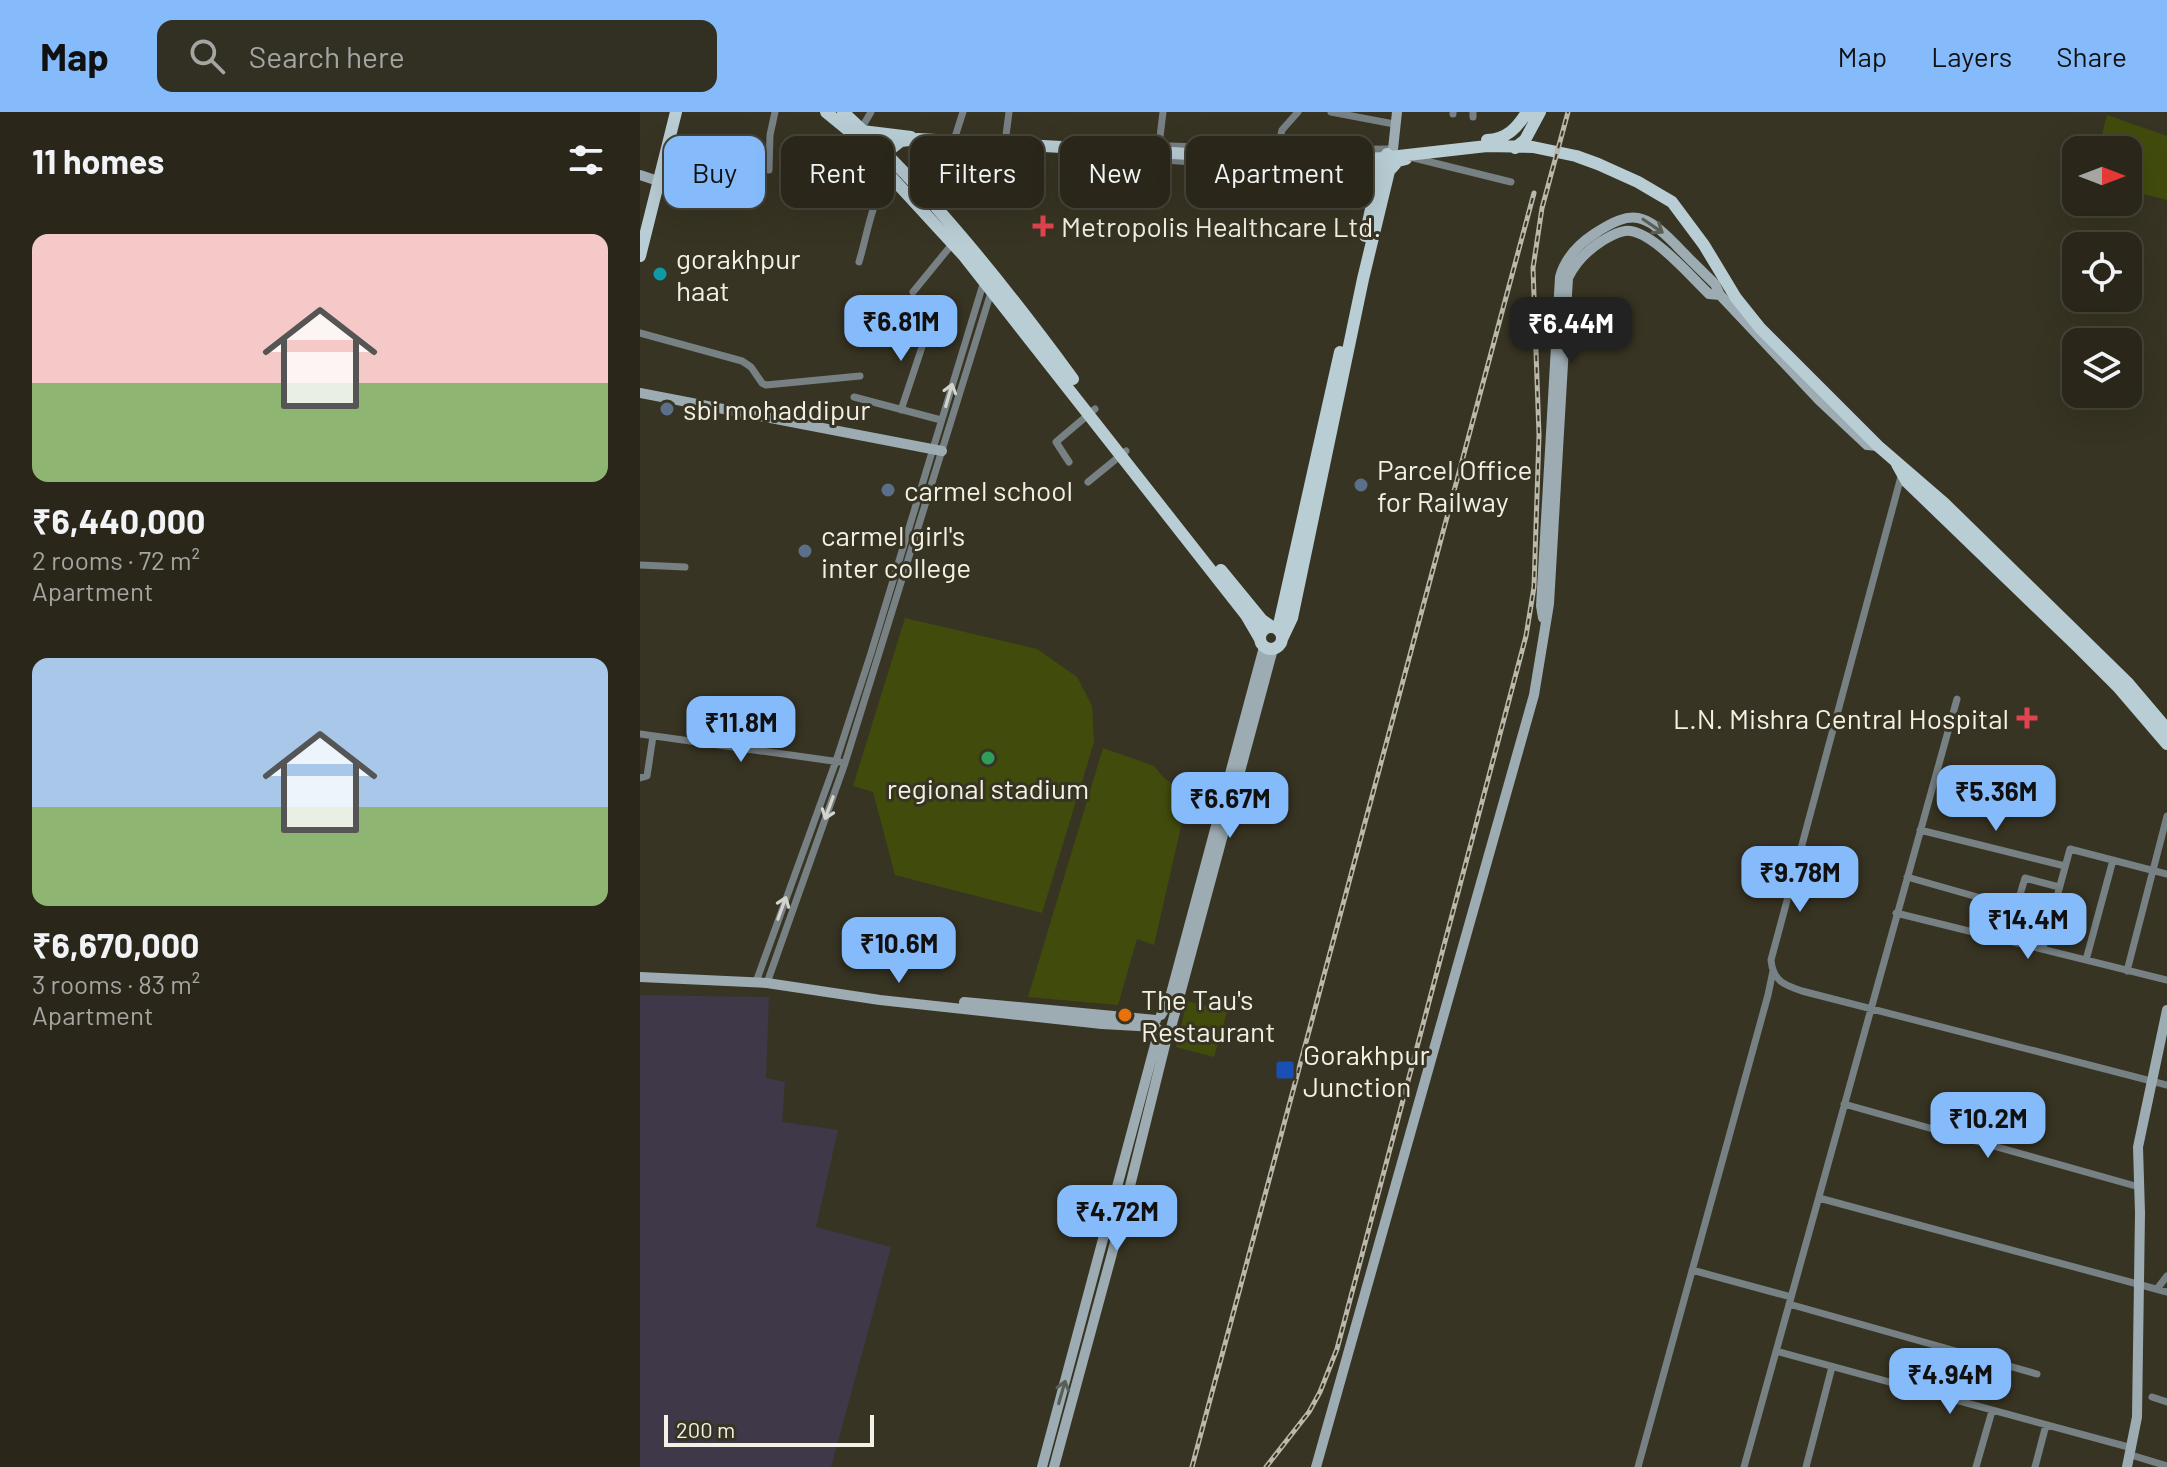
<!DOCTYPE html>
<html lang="en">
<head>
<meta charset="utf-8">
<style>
  :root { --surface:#2a271a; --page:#322f23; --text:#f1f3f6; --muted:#a5a5a2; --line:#464439; --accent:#86bbfb }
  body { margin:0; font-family:Barlow,sans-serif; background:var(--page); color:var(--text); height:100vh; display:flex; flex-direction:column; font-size:30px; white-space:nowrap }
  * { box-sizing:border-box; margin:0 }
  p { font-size:26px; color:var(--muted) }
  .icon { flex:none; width:44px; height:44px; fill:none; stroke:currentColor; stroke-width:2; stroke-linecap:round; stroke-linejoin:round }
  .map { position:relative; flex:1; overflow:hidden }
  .details { display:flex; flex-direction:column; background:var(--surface); width:640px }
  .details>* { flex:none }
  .top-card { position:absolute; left:24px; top:24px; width:760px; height:72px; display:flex; gap:16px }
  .needle { width:52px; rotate:90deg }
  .tools { position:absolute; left:1422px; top:24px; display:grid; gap:16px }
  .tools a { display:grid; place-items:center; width:80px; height:80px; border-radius:16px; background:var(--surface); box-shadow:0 8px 32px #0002,0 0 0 2px var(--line); font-size:40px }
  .scale { position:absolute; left:24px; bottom:20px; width:210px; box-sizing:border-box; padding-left:8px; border:4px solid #f3f0e6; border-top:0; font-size:22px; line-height:28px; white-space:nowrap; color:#f3f0e6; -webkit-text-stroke:6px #383423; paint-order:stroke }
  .price { position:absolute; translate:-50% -68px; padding:0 18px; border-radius:16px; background:var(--accent); color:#111; font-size:26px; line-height:52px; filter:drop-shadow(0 2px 4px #0008) }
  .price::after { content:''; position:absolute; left:50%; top:48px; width:24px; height:18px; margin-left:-12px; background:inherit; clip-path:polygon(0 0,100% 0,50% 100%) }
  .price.active { background:#222; color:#fff }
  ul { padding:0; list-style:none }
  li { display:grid; align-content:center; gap:16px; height:424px; padding:0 32px }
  li span { display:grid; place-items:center; height:248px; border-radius:16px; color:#555 }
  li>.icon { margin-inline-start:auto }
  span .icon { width:144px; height:144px; fill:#fffc; stroke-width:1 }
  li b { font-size:34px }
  h2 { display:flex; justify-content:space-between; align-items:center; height:96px; padding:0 32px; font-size:34px }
  .chip { padding:0 28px; border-radius:16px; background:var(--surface); box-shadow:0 8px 32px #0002,0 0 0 2px var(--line); font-size:28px; line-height:72px }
  .chip.active { background:var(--accent); color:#111 }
  header { display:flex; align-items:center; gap:48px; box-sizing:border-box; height:112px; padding:0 40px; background:var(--accent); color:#111 }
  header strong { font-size:38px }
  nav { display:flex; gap:44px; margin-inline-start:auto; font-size:28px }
  .search { width:560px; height:72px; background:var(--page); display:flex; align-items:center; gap:20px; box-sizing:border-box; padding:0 28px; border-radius:16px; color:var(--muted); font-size:30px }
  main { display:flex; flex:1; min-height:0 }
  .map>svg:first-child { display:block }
  .education { fill:#3e3849 }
  .green { fill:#414c0c }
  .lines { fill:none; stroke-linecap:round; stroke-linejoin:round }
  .street { stroke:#778184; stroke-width:7 }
  .secondary { stroke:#9cacb2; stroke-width:10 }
  .primary { stroke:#b9cdd5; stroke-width:12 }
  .rail-casing { stroke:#bab7ab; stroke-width:5 }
  .rail { stroke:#383423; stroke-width:2; stroke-dasharray:6; stroke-linecap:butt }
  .oneway { stroke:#5b5e55 }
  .oneway2 { stroke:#d4d4ce }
  .health-dot { fill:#e0444e; stroke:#383423; stroke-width:3 }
  .culture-dot { fill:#0f9aa8; stroke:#383423; stroke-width:3 }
  .service-dot { fill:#5c6f8a; stroke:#383423; stroke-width:3 }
  .leisure-dot { fill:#2e9e5b; stroke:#383423; stroke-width:3 }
  .food-dot { fill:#e8710a; stroke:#383423; stroke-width:3 }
  .transit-dot { fill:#1a4fb4; stroke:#383423; stroke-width:3 }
  .labels { text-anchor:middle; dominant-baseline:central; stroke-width:6; stroke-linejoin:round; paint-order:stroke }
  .poi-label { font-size:28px; fill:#f3f0e6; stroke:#383423; text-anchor:start }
</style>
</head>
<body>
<header>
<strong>Map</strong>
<div class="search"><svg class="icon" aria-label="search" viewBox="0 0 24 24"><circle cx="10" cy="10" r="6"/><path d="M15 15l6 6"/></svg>Search here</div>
<nav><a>Map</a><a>Layers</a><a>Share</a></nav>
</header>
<main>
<section class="details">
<h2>11 homes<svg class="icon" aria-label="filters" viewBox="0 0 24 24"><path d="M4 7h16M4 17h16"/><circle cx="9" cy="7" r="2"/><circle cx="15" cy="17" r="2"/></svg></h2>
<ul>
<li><span style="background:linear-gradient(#f6c9c9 60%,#8fb573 0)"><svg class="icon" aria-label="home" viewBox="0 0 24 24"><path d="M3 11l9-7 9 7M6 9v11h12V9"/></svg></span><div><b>₹6,440,000</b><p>2 rooms · 72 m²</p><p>Apartment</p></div></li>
<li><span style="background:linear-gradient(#a9c7e8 60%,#8fb573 0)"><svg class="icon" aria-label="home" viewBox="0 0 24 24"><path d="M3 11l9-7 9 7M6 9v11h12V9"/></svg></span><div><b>₹6,670,000</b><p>3 rooms · 83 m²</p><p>Apartment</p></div></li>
</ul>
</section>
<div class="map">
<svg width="1527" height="1355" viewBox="0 0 1527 1355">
  <rect width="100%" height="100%" fill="#383423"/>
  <path class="education" d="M0,883l129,2 -3,81 19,4 -3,40 56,8 -22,97 75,20 -60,220h-191z"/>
  <path class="green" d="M1467,3l60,21v64l-39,-10v-40h-30z
    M265,506l132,31 40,28 15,29 2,36 -52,171 -147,-38 -22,-83 -20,-6z
    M463,636l51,18 9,11 25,19 -34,149 -17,-6 -19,66 -90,-8z
    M547,889l40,11 -13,45 -38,-10z"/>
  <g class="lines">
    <path class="street" d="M691,0l63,12
      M813,2v-2
      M833,5v-5
      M221,17l10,-17
      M314,28l9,-28
      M365,31l4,-31
      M477,32l160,6 114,-1
      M519,33l4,-33
      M449,38l6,5 182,13 41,-2
      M637,39l5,-21 16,-18
      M774,46l97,24
      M129,58l1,-35 5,-23
      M219,150c9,-30 12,-60 30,-86
      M273,180l40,-49
      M0,221l102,28 9,6 11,16 4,2 94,-9
      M214,285l87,23
      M261,298l28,-84
      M429,350l-13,-20 39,-33
      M1262,361l-131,487c2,21 13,25 31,31l365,94
      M448,370l38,-31
      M0,453l45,2
      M0,622l200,28
      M0,666l7,-2 6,-40
      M1280,718l145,36
      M1267,765l109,31 9,-30 34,9
      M1256,801l271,67
      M1373,830l8,-22 -5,-12
      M1403,836l27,-99 97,25
      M1446,848l27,-100
      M1487,859l40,-155
      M116,870l80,-221 35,-108 113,-372
      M127,871l78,-220 147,-474
      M1204,992l295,83
      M1179,1086l348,94
      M1052,1158l99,27
      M1517,1177l10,-13
      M1149,1192l248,70
      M1136,1239l356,97
      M1512,1285l15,5
      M1491,1343l36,11
      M998,1355l130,-472 5,-24
      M1104,1355l213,-768
      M1166,1355l26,-100
      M1336,1355l16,-56
      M1395,1355l11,-42"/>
    <path class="secondary" d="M753,37l4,-37
      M0,63l18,6
      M0,281l302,58
      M903,506l-2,-12 19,-329c5,-19 19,-33 34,-43 39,-26 51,-20 81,10 13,14 27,27 40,40l5,11 99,105 48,45 11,1
      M0,865l127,6 113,17 222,24 54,3
      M324,890l192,18
      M521,903l8,-14 95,-354
      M532,912l101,-375
      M402,1355l117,-437
      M414,1355l72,-265 43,-173
      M676,1355l218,-772 15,-91 19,-326c7,-15 20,-28 34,-37 7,-4 14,-9 23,-10 25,-3 66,46 84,63l11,1
      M1487,1355l10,-50 3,-204 -2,-66 29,-137"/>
    <path class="primary" d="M186,0l22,18 116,126 282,359 14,24
      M203,0c86,79 161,173 230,267
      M222,19l49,6
      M847,28c20,-1 30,-12 40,-28
      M875,36l10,-8 15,-28
      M235,49l26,-20 17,-2 398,22 65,-3 106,-12 46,1 43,9 22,8 40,18 34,20 32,43 32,53 24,30 118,118 66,57 183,179 40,47
      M725,124l16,-72 6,-10
      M0,144l36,-144
      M1257,352l10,18 172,166 40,40 48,56
      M581,458l41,50 10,7
      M620 526a11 11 0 1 1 22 0a11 11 0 1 1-22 0Z
      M638,517l62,-277
      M642,527l10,-21 71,-339 26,-108 9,-10 8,-2"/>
    <g class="rail-casing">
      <path id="rail" d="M552,1355l342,-1274
        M626,1355l43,-55 11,-20 17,-43 189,-713 8,-49 5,-152 -6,-167 9,-60 26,-96"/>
    </g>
    <use href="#rail" class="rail"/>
  </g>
  <defs><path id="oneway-shaft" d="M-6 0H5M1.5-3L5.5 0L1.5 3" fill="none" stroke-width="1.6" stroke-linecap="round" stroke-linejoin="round" transform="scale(2)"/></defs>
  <g class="oneway">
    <use href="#oneway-shaft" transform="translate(1013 114) rotate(34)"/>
    <use href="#oneway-shaft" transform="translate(422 1280) rotate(-74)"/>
  </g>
  <g class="oneway2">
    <use href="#oneway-shaft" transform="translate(309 283) rotate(-74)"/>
    <use href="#oneway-shaft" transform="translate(189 696) rotate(110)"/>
    <use href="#oneway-shaft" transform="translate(142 796) rotate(-70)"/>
  </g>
  <g class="health-dot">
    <path d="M399 102h8v8h8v8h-8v8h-8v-8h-8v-8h8z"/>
    <path d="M1383 594h8v8h8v8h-8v8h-8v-8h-8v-8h8z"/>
  </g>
  <circle class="culture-dot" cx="20" cy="162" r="8"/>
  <g class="service-dot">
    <circle cx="27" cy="297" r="8"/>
    <circle cx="721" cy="373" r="8"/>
    <circle cx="248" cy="378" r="8"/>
    <circle cx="165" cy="439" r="8"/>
  </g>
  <circle class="leisure-dot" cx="348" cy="646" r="8"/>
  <circle class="food-dot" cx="485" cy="903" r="8"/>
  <rect class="transit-dot" x="635" y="948" width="20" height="20" rx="4"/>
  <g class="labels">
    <g class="poi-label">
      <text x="421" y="114">Metropolis Healthcare Ltd.</text>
      <text x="36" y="146">gorakhpur<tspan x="36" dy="32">haat</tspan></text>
      <text x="43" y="297">sbi mohaddipur</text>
      <text x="737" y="357">Parcel Office<tspan x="737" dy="32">for Railway</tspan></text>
      <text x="264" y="378">carmel school</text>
      <text x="181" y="423">carmel girl's<tspan x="181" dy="32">inter college</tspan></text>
      <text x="1369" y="606" text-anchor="end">L.N. Mishra Central Hospital</text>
      <text x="348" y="676" text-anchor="middle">regional stadium</text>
      <text x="501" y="887">The Tau's<tspan x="501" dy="32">Restaurant</tspan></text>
      <text x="663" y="942">Gorakhpur<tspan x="663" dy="32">Junction</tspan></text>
    </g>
  </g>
</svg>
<div class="tools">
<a><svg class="needle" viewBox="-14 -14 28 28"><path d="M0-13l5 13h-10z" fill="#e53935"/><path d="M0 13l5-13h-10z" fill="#a5a5a2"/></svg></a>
<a><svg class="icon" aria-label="locate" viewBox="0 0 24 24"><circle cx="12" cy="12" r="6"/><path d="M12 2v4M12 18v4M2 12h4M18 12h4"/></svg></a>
<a><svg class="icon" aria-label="layers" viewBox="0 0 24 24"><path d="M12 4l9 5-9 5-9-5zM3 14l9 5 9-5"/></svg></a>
</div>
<div class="scale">200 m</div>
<b class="price" style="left:261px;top:251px">₹6.81M</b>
<b class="price active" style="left:931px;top:253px">₹6.44M</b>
<b class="price" style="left:101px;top:652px">₹11.8M</b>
<b class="price" style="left:1356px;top:721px">₹5.36M</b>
<b class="price" style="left:590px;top:728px">₹6.67M</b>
<b class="price" style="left:1160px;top:802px">₹9.78M</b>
<b class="price" style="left:1388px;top:849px">₹14.4M</b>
<b class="price" style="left:259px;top:873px">₹10.6M</b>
<b class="price" style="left:1348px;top:1048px">₹10.2M</b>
<b class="price" style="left:477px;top:1141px">₹4.72M</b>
<b class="price" style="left:1310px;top:1304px">₹4.94M</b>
<div class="top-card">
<a class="chip active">Buy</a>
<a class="chip">Rent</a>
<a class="chip">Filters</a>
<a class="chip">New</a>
<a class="chip">Apartment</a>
</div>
</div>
</main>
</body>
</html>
